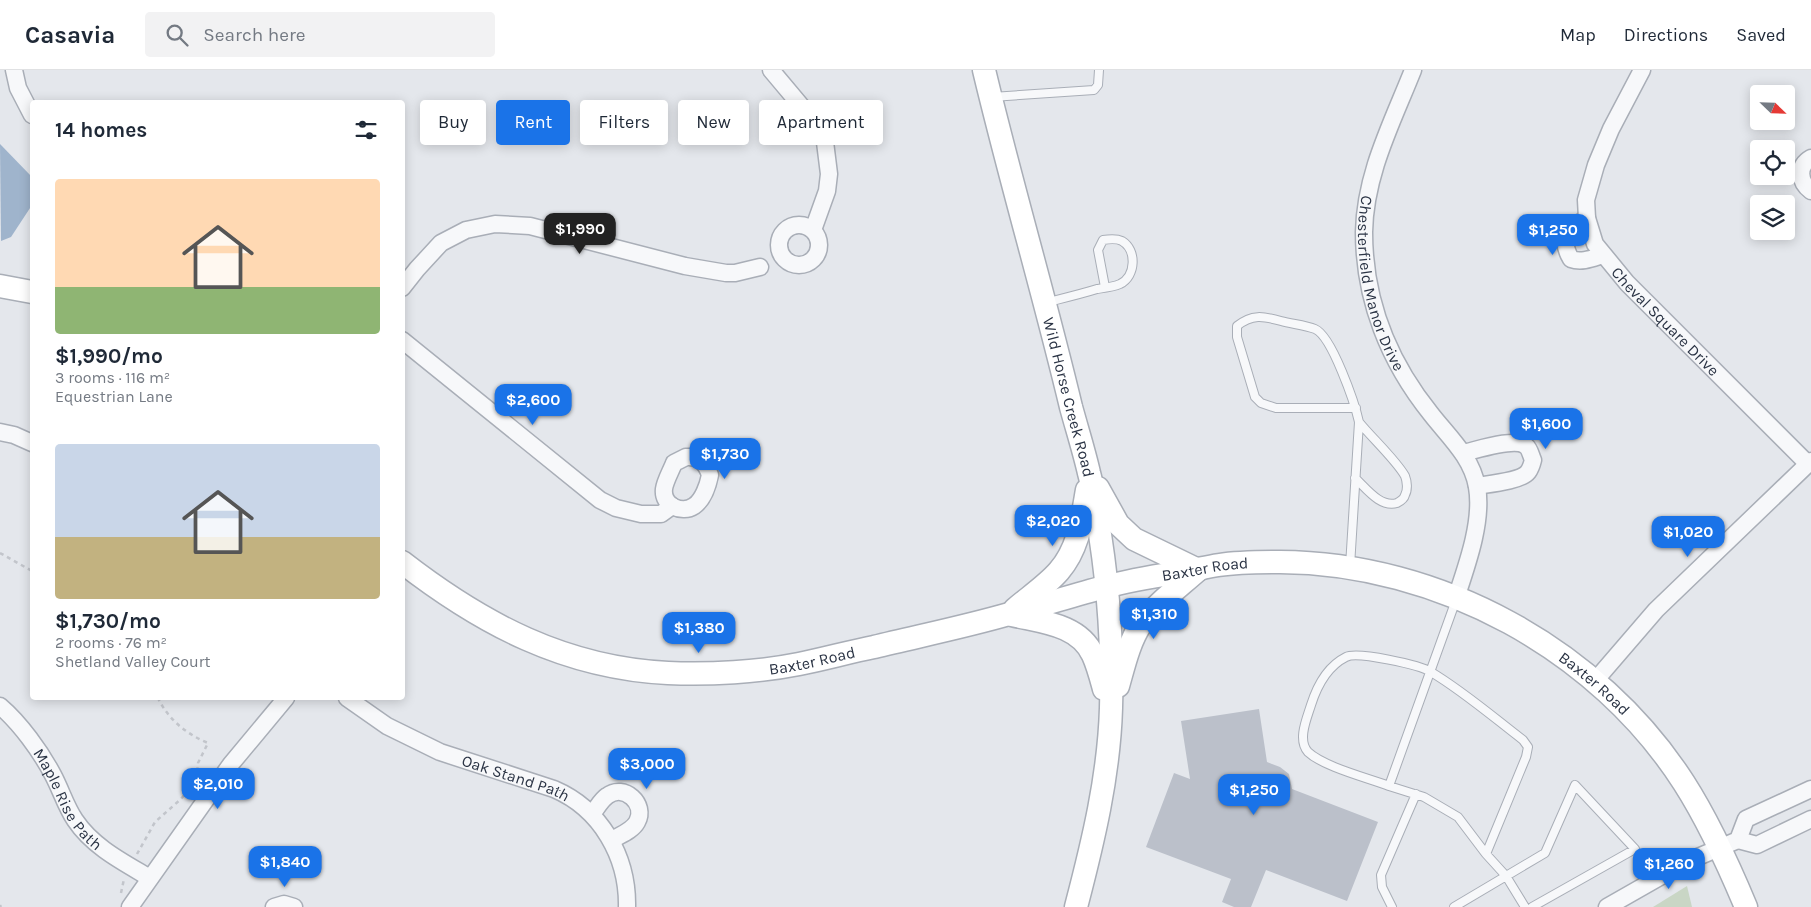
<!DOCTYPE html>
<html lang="en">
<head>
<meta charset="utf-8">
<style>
  :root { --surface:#fff; --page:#f2f2f3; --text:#1f2937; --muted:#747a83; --line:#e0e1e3; --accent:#1a73e8 }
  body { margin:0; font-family:Karla,sans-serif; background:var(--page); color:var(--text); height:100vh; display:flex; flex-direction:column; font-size:19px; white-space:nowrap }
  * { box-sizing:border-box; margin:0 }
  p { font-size:16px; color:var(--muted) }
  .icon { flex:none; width:28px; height:28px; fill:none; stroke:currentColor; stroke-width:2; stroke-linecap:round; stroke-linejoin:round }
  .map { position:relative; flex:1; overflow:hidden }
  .details { position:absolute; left:30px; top:30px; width:375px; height:600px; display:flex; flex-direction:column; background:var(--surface); border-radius:5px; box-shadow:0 2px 12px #0003 }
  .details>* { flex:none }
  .hud { position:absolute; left:420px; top:30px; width:475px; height:45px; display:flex; gap:10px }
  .needle { width:32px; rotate:113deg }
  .controls { position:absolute; left:1750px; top:15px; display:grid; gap:10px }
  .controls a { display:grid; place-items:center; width:45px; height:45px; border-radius:5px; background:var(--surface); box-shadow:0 2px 12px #0003; font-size:25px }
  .price { position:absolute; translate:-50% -42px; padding:0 11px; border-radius:10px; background:var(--accent); color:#fff; font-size:16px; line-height:32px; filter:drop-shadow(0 1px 2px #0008) }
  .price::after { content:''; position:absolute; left:50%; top:30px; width:15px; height:11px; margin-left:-8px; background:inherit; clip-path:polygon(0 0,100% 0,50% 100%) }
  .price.selected { background:#222; color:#fff }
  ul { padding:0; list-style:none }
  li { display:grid; align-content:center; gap:10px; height:265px; padding:0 25px }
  li span { display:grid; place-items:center; height:155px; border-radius:5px; color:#555 }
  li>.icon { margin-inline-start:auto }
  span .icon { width:90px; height:90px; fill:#fffc; stroke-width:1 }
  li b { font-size:21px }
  h2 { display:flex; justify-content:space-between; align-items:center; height:60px; padding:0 25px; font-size:21px }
  .pill { padding:0 18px; border-radius:5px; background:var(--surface); box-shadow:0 2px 12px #0003; font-size:18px; line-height:45px }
  .pill.selected { background:var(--accent); color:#fff }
  header { display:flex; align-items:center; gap:30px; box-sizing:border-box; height:70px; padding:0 25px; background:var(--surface); border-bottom:1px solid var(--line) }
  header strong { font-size:24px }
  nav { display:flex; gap:28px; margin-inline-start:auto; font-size:18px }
  .search { width:350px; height:45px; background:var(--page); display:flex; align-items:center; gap:12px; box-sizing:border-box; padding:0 18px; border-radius:5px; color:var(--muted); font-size:19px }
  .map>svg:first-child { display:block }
  .green { fill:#c9d6c5 }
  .water { fill:#9fb4cc }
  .building { fill:#bbc0ca }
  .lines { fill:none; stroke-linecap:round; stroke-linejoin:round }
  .lane-casing { stroke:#a9aeb7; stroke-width:10 }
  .street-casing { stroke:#a9aeb7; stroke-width:19 }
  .secondary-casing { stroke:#a9aeb7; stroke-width:25 }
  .path { stroke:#c2c5cb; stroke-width:2.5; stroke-dasharray:4 4; stroke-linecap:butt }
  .lane { stroke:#f7f8fa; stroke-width:8 }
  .street { stroke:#f7f8fa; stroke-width:16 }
  .secondary { stroke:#fff; stroke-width:22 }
  .labels { text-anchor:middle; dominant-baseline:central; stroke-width:4; stroke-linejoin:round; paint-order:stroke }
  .street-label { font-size:16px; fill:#2b3445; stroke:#f4f6f9 }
</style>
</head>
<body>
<header>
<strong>Casavia</strong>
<div class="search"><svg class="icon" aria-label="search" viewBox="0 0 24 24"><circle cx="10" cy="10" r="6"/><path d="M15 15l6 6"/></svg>Search here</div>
<nav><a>Map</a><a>Directions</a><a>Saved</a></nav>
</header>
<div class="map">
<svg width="1811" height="837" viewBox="0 0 1811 837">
  <rect width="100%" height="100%" fill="#e4e7ec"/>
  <path class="green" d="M1687,816l5,21h-39z"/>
  <path class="water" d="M0,74l32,33v28l-21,32 -10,4z"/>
  <path class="building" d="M1259,639l8,53 13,5 9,7 3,15 86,33 -31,79 -81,-31 -15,37h-17l-12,-5 9,-23 -85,-32 28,-74 16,6 -9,-58z"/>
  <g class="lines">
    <g class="lane-casing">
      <path id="lane" d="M992,27l102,-7 4,-5 1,-15
        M1048,232c16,-4 33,-8 49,-13 7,-1 16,-2 23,-5 16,-8 17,-34 2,-43 -6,-3 -13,-2 -19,-1l-5,10 7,37
        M1355,408c11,10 25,30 42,25 4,-2 7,-4 8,-8 3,-5 2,-14 0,-19 -9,-16 -34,-39 -46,-54
        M1350,496l9,-144c-4,-18 -27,-86 -44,-93 -10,-4 -23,-5 -34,-8 -18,-5 -29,-7 -44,5v11l18,60 6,6 15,5h80
        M1456,530l-67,186c-21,-8 -65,-19 -81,-34 -11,-12 -1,-34 3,-47 6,-19 17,-39 35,-48 11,-6 74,8 85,15 32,19 62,45 92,68l5,7 -2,10 -40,97 20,22 19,31
        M1389,716l35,11 34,20 28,37
        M1392,837l-10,-20 -1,-12 35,-81
        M1454,837l91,-54 30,-68 60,64 -103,58"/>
    </g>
    <g class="street-casing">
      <g id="street">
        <path d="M14,0l4,18 14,27"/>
        <path d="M771,0l47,56 7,16 4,32 -2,17 -14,39"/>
        <path id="s1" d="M1413,0c-21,53 -48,104 -49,162 0,68 25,130 67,182 17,22 41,43 46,73 6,34 -10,78 -21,111"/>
        <path id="s2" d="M1642,0l-31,59 -15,36 -10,35 1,18 8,26 32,39 181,181"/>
        <path d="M1811,88c-14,8 -12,24 0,33"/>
        <path d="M1587,148c-17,11 -29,19 -16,41 11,4 22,-1 32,-4"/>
        <circle cx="799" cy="175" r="20"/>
        <path d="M402,218l15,-19 24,-26 25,-13 29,-6 35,2 155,40 41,7h9l25,-6"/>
        <path d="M402,270l198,160 16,8 25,6h20l11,-8"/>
        <path d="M0,362l14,3 18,8"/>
        <path d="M1463,383c14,-3 52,-16 63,-7 4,3 5,10 7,14 -1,4 -2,8 -5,12 -7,9 -39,12 -51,14"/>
        <path d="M686,387c13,-1 20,6 24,18 -2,10 -7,25 -16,31 -12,8 -32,0 -30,-17 1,-8 7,-18 10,-26z"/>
        <path d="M1594,612l62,-72 155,-149"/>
        <path id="s3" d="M347,628l40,28 53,26 114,37c47,20 74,68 73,118"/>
        <path id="s4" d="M0,636c20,17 41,46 53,69 8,15 13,32 22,45 18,27 48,42 75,58"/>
        <path d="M592,744c5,-6 9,-14 15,-18 17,-13 40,8 30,26 -5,9 -17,13 -25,18"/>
        <path d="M1738,770l19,5 54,-26"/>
        <path d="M130,837l101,-143 55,-66"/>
        <path d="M274,837l10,-3 10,3"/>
        <path d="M1607,837l79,-45 52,-22 8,-21 65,-30"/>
      </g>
    </g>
    <g class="secondary-casing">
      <g id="secondary">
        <path id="s5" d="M984,0c27,113 60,224 87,337 6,22 13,44 18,66 4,14 5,29 8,43 11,64 16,128 14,192 -2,68 -18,134 -35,199"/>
        <path d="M0,216l32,6"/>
        <path d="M1098,418l20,36 16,15 64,31"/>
        <path id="s6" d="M402,492c80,62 163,106 266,111 41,2 91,-1 131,-9 25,-5 50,-12 75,-17 45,-11 90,-20 135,-33 32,-8 64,-19 96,-27 25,-7 51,-11 76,-15 13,-2 25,-5 38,-7 20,-3 41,-3 61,-3 159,1 318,87 404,221 25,39 44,81 62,124"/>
        <path d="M1015,539c14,-12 32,-24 44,-38 20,-23 23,-53 28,-81"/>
        <path d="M1012,545c29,7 67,9 81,40 5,11 8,23 11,34"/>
        <path d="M1118,616c6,-21 11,-44 23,-62 16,-21 38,-37 57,-54"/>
      </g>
    </g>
    <path class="path" d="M0,483l32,18
      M137,784l18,-32 26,-23 8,-10 8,-14 1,-12 10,-20c-22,-9 -40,-24 -50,-45
      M121,823l3,-14
      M0,835l1,2"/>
    <use href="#lane" class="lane"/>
    <use href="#street" class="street"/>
    <use href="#secondary" class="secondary"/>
  </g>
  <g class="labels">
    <g class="street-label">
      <text stroke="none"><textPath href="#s1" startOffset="224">Chesterfield Manor Drive</textPath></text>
      <text stroke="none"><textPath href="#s2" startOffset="292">Cheval Square Drive</textPath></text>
      <text stroke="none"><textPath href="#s5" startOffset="338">Wild Horse Creek Road</textPath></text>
      <text stroke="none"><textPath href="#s6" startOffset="842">Baxter Road</textPath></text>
      <text stroke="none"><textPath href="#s6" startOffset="438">Baxter Road</textPath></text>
      <text stroke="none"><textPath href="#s6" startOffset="1262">Baxter Road</textPath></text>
      <text stroke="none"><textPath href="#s3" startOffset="188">Oak Stand Path</textPath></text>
      <text stroke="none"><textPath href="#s4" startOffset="116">Maple Rise Path</textPath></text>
    </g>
  </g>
</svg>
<div class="controls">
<a><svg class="needle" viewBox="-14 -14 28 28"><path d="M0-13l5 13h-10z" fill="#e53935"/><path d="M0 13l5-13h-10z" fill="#747a83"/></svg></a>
<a><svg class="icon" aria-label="locate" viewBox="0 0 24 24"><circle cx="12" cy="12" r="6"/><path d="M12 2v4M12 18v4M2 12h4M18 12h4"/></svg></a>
<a><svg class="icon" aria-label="layers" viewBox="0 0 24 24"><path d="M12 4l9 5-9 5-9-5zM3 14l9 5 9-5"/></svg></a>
</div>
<b class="price selected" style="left:580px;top:185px">$1,990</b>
<b class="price" style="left:1553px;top:186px">$1,250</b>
<b class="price" style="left:533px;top:356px">$2,600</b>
<b class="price" style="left:1546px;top:380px">$1,600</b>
<b class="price" style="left:725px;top:410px">$1,730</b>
<b class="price" style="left:1053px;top:477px">$2,020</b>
<b class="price" style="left:1688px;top:488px">$1,020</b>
<b class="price" style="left:1154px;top:570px">$1,310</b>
<b class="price" style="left:699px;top:584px">$1,380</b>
<b class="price" style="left:647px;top:720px">$3,000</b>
<b class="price" style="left:218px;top:740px">$2,010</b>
<b class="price" style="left:1254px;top:746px">$1,250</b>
<b class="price" style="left:285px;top:818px">$1,840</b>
<b class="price" style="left:1669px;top:820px">$1,260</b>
<div class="hud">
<a class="pill">Buy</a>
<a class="pill selected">Rent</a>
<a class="pill">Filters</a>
<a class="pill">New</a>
<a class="pill">Apartment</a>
</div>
<section class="details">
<h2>14 homes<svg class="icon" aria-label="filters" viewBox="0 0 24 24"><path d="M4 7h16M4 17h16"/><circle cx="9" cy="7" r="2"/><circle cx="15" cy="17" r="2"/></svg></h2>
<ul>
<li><span style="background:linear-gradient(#ffd9b3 70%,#8fb573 0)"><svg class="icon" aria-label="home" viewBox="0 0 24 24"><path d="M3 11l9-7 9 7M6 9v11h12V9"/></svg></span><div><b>$1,990/mo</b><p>3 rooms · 116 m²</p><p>Equestrian Lane</p></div></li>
<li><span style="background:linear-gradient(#c9d6e8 60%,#c2b280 0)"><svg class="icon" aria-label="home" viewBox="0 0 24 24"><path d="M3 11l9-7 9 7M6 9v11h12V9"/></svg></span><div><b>$1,730/mo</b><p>2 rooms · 76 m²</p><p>Shetland Valley Court</p></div></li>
</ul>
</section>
</div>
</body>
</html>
